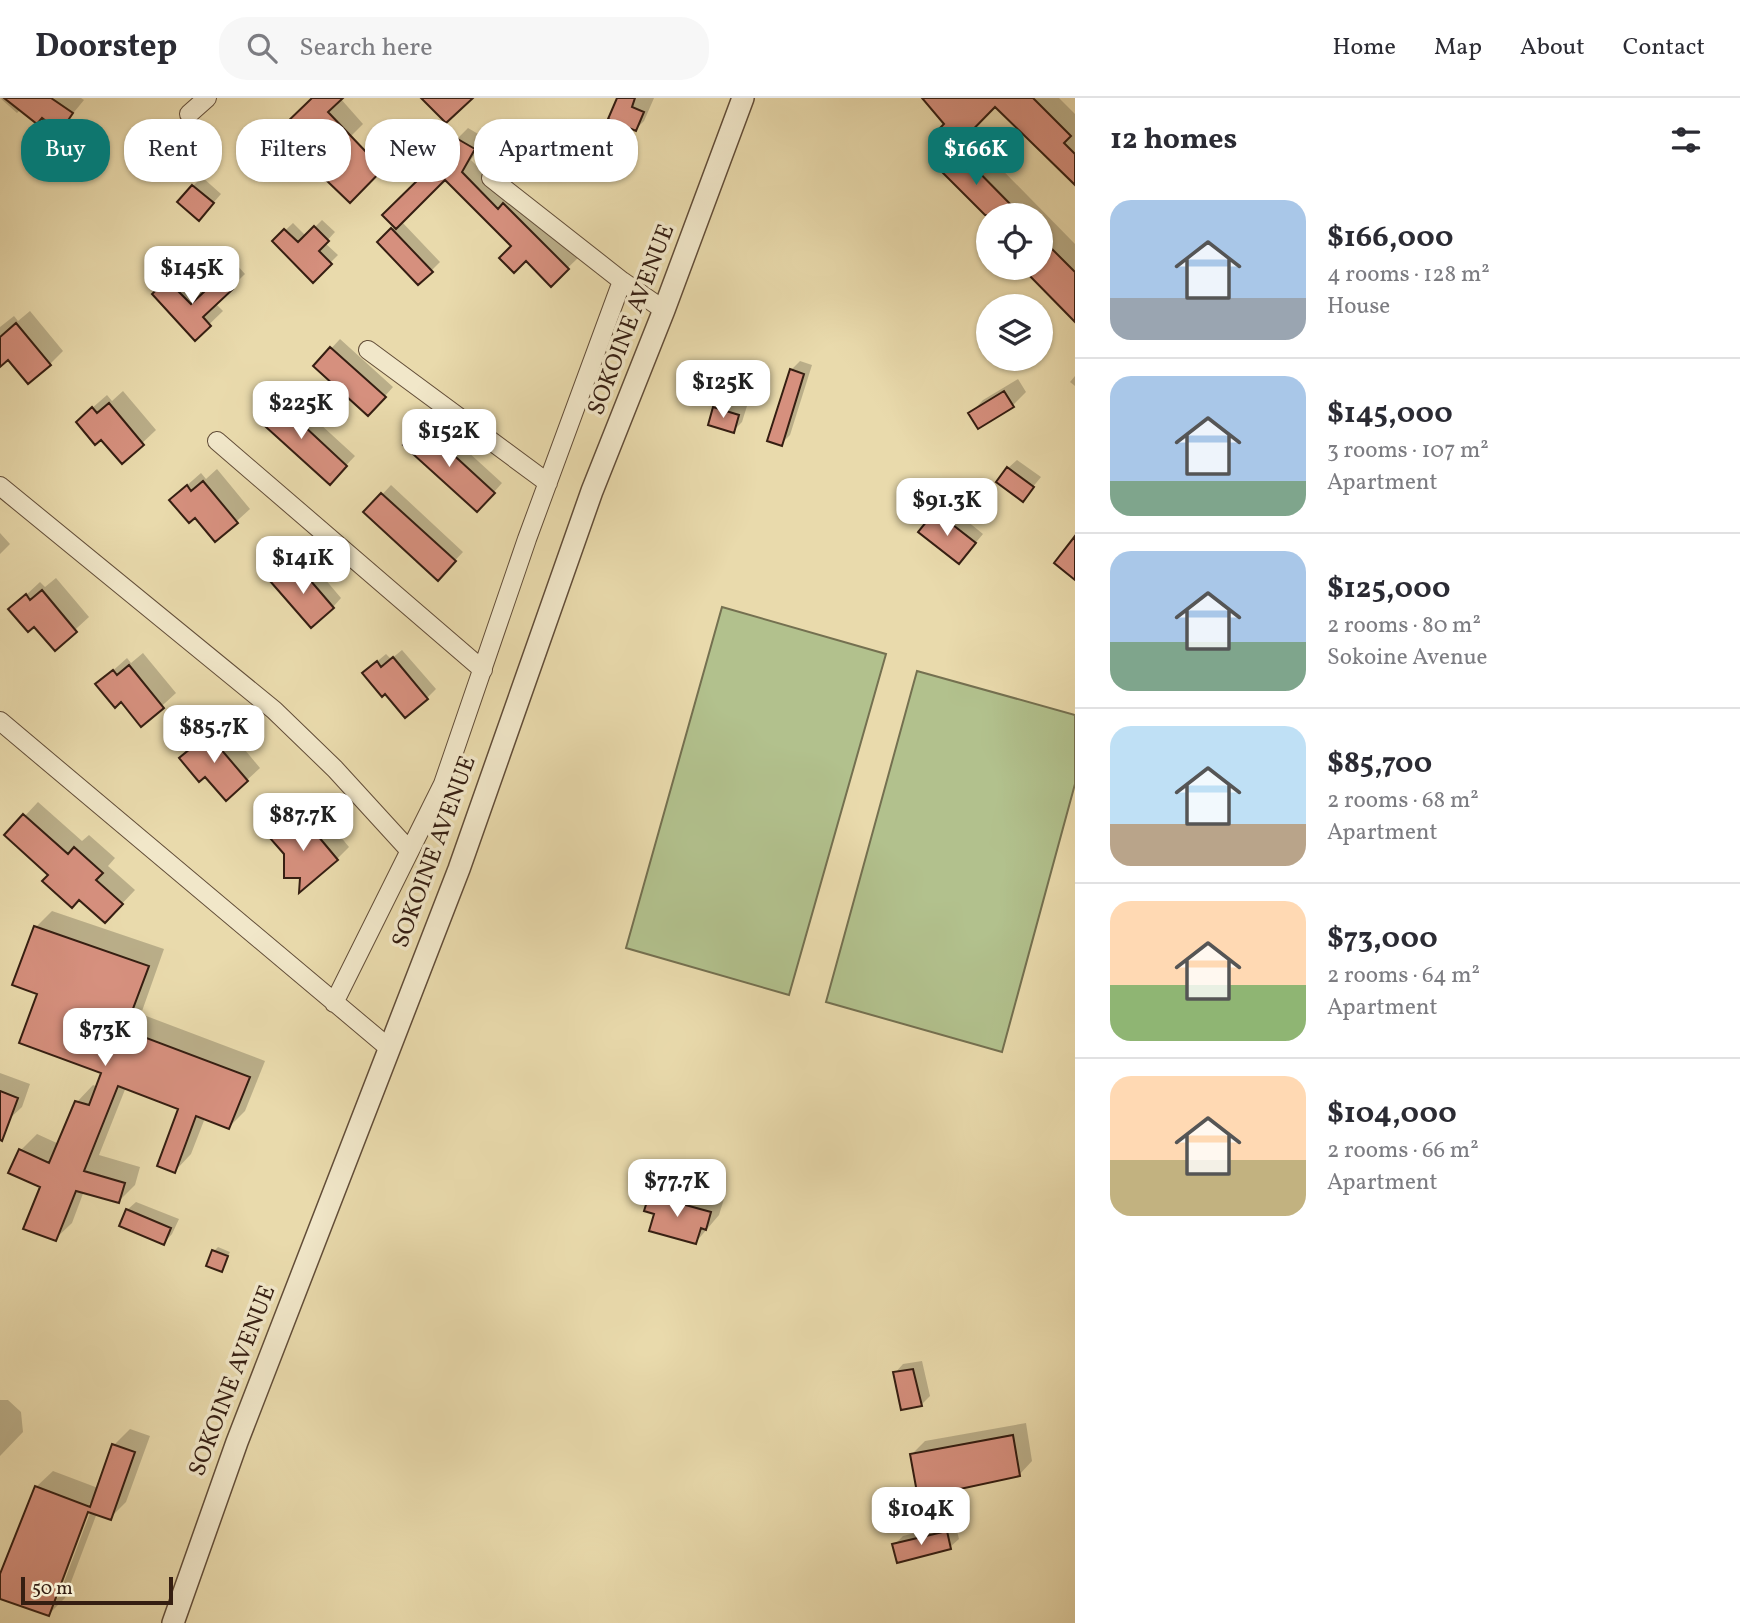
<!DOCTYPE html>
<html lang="en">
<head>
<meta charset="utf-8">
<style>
  :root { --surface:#fff; --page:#f7f7f7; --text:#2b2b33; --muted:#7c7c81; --line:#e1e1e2; --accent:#0f766e }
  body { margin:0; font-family:Vollkorn,serif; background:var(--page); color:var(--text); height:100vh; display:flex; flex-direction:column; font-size:26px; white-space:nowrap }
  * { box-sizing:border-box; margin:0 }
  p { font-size:23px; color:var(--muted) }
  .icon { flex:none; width:38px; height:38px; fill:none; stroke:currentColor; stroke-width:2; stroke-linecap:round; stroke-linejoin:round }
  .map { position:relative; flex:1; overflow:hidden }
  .side { display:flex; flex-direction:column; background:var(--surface); width:665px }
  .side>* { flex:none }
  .banner { position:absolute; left:21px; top:21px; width:665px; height:63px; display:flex; gap:14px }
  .controls { position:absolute; left:976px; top:105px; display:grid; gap:14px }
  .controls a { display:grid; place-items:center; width:77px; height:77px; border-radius:50%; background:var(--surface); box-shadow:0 2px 5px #0004; font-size:35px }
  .scale { position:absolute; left:21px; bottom:18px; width:152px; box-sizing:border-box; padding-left:7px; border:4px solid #351e12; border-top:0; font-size:19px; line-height:24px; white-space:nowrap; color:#351e12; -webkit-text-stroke:5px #f1e7c9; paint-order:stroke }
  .price { position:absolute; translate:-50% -60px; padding:0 16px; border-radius:14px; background:#fff; color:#222; font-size:23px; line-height:46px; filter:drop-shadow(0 2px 4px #0008) }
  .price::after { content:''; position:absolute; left:50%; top:42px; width:21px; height:16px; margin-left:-10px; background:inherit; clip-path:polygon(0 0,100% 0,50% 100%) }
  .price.selected { background:var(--accent); color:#fff }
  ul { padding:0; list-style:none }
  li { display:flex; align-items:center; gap:21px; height:175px; padding:0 35px }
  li+li { border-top:2px solid var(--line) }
  li span { display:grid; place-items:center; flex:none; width:196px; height:140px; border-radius:21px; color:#555 }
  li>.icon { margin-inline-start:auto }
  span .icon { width:84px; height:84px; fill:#fffc; stroke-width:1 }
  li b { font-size:30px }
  h2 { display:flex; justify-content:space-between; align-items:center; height:84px; padding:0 35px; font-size:30px }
  .chip { padding:0 24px; border-radius:28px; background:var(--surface); box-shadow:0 2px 5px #0004; font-size:24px; line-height:63px }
  .chip.selected { background:var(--accent); color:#fff }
  header { display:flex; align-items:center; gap:42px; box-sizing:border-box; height:98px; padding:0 35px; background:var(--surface); border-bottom:2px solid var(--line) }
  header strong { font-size:33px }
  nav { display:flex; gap:38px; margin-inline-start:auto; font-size:24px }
  .search { width:490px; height:63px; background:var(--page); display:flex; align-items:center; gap:18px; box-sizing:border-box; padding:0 24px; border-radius:28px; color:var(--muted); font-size:26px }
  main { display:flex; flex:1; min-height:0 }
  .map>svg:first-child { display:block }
  .green { fill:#b2c18d; stroke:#747050; stroke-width:2 }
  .shadow { fill:#0003; fill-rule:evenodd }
  .building { fill:#d6907e; stroke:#351e12; stroke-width:2 }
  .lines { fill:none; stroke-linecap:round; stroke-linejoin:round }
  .minor-casing { stroke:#624d38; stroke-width:20 }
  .tertiary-casing { stroke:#624d38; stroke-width:24 }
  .minor { stroke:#f1e7c9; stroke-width:18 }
  .tertiary { stroke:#f1e7c9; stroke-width:21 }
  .labels { text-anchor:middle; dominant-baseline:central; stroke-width:7; stroke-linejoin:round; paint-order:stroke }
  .street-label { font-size:24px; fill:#351e12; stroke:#f1e7c9 }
</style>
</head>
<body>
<header>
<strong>Doorstep</strong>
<div class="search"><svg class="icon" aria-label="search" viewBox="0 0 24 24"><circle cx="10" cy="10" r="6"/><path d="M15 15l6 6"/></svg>Search here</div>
<nav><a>Home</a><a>Map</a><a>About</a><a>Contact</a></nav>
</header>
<main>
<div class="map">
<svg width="1075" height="1525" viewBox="0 0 1075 1525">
  <rect width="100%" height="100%" fill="#e9daac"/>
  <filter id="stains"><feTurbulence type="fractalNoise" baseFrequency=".00286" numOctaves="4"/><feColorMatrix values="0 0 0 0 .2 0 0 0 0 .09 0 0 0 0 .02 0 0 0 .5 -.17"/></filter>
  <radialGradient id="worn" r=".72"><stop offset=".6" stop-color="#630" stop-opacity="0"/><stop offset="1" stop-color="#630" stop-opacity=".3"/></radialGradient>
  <path class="green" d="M722,509l164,47 -97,341 -163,-47z
    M917,573l158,44v69l-73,268 -176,-50z"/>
  <path class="shadow" d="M0,0h81l3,2 -24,29 -18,-12 -21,-8 -4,4z
    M314,0h26l23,26 -15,15 23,22 24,-24 9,9 -54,54z
    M616,0h38l-10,23 -8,8z
    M925,0h134l16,16v68l-79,-77z
    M468,30l17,10 -14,22 39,39 69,58 -28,27 -106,-106 -44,43 39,41 -21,21 -40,-41 16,-16 -11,-11 53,-52 2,3 4,-5 14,-22z
    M516,36l13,9 -8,14 -9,-19z
    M972,41l103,105v75l-50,-50 16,-1v-53l-52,2 -47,-48z
    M202,79l19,17 -14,16 -14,-24z
    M322,122l13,12 -10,11 13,12 -25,25 -39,-39 19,-18 13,13z
    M236,166l9,10 -30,29 8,8 -28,27 -41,-44 28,-26 23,24z
    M30,213l33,40 -13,13 -42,-6 -8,3v-34l14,-11 4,5z
    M340,241l53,48 -16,18 -62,-39z
    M800,263l12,4 -22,70 -9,9 10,-74z
    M1075,278v10l-5,-4z
    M1018,281l8,13 -14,14 -42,8 13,-14z
    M123,293l33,39 -34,32 -31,-53 16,-14 5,6z
    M284,293l71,65 -17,18 -63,-74z
    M724,301l23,7 -5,16 -9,9 -18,-23z
    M431,320l71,65 -16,18 -64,-75z
    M1017,362l24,17 -18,22 -15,-31z
    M217,371l33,40 -34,31 -31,-53 16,-14 5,6z
    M391,387l72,67 -17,18 -80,-58z
    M945,405l38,31 -16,19 -46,-22z
    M0,435l10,11 -10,10z
    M308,461l33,39 -8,9 -52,-35 11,-9 5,6z
    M56,480l33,39 -34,31 -21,-24 -23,-15 29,-27 5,5z
    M402,552l34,39 -9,9 -54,-33 13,-11 5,5z
    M143,555l33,40 -34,31 -21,-24 -23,-16 29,-26 4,5z
    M235,614l-4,21 29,35 -13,12 -53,-34z
    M38,704l44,39 7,-6 26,23 -7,8 27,24 -17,18 -38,-10 -73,-63z
    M316,709l33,40 -12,12 -35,18 -30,-40 28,-25 5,5z
    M52,813l112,38 -23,65 124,47 -20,50 -16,16 -24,-9 -14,36 -16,17 5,-63 -54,-21 -27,68 41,12 -5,18 -16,16 -35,-10 -12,32 -17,16 -13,-53 -21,-36 16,-16 22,10 18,-42 16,-17 5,2 5,-15 -64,-79 -3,-66z
    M0,975l30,11 -8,23 -14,13 -8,-3z
    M664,1085l60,16 -5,16 -23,27 -40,-29 -6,-17z
    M136,1104l43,17 -7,15 -8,9 -37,-33z
    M218,1149l12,5 -9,18 -7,-19z
    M922,1263l8,35 -9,9 -26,-32 8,-9z
    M0,1302h8l13,12 2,20 -23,24z
    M1026,1325l6,38 -13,14 -107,-21 13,-13z
    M130,1331l20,7 -24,66 -16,16 -13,-5 -32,85 -16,16 -49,-16v-19l36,-92 17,-16 45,17 16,-43zM90,1405l3,2 -35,93h-4z
    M955,1425l4,16 -9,8 -56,-2 9,-9z"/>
  <path class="building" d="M4,0h47l22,15 -13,19 -18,-14 -5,6z
    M312,0h31l-15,14 41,43 10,-10 14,14 -43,44 -51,-49 5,-5 -22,-22z
    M421,0h52l-27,25z
    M617,0h18l-3,9 12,5 -8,19 -28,-12z
    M922,0h111l38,38 -7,7 11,11v31l-80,-78 -42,43 -17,-18 8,-8z
    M511,39l16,10 -10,16 -16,-10z
    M456,40l19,11 -13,23 36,37 5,-6 66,66 -18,18 -25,-26 -12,12 -15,-15 12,-12 -66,-66 -49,49 -14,-14 43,-42 2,2 14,-14z
    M958,53l63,64h-36l-46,-46z
    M192,87l22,18 -15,18 -22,-19z
    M314,128l15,15 -10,10 13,13 -19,19 -41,-42 12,-12 14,13z
    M391,130l42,44 -15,13 -41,-43z
    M1041,140l34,34v50l-53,-54h19z
    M221,178l12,13 -30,28 8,9 -16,15 -43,-47 15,-14 24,24z
    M16,225l35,42 -23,19 -20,-24 -8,7v-30z
    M330,249l56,50 -18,19 -55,-50z
    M790,271l14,5 -22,72 -15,-5z
    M1004,293l10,16 -36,22 -10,-16z
    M274,300l73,68 -17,19 -74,-67z
    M109,305l35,42 -22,19 -21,-24 -6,5 -19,-23 16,-15 5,6z
    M713,309l26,8 -5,18 -26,-8z
    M421,327l74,68 -18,19 -74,-67z
    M1007,369l27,20 -11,15 -27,-20z
    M203,383l35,42 -23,19 -20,-24 -6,5 -20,-23 18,-15 4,6z
    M381,395l75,68 -18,20 -75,-69z
    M935,413l41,32 -17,21 -41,-32z
    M1075,438v44l-21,-17z
    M298,468l36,42 -23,20 -41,-47 12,-11 5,6z
    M42,492l35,42 -22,19 -21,-24 -6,5 -20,-23 18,-15 4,6z
    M393,559l35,42 -23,19 -20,-24 -3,3 -20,-24 15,-12 4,6z
    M129,567l35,43 -23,19 -20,-25 -6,6 -20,-24 18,-14 4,5z
    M223,624l-4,25 29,34 -22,20 -21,-24 -6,5 -20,-24z
    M23,716l45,40 6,-7 29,26 -7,7 27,24 -18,19 -26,-23 -7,8 -30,-27 6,-6 -44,-40z
    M303,720l35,42 -39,33 1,-15h-16v-24l-15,-17 18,-14 4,5z
    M34,828l115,40 -24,64 125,47 -21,52 -33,-13 -21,57 -18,-7 21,-57 -60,-23 -34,85 41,12 -6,20 -43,-12 -20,50 -33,-12 17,-42 -32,-14 11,-24 30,14 26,-62 14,4 12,-32 -82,-30 18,-49 -25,-9z
    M0,993l18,7 -16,43 -2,-1z
    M649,1097l62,17 -5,18 -5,-2 -5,16 -47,-13 5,-17 -10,-3z
    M126,1111l45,19 -7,17 -45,-19z
    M212,1152l16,6 -6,16 -16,-6z
    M913,1271l9,37 -21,4 -8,-38z
    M1013,1337l7,41 -102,22 -8,-44z
    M112,1346l23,8 -24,68 -23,-8 -39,104 -49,-17v-25l35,-88 55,21z
    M947,1433l4,18 -54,14 -5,-19z"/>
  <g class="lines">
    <g class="minor-casing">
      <path id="minor" d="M189,16l18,-16
        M491,80l131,103 42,29
        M368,252l180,133
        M217,343l266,229
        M0,388l274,224 61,59 74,81
        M0,623l389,327
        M334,905l109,-219 84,-245 95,-258"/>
    </g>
    <g class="tertiary-casing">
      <path id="tertiary" d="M173,1525l64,-181 222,-573 133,-378 72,-181 79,-212"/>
    </g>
    <use href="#minor" class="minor"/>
    <use href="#tertiary" class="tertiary"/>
  </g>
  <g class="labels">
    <g class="street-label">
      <text transform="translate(632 222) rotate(-69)">SOKOINE AVENUE</text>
      <text transform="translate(435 754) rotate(-70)">SOKOINE AVENUE</text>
      <text transform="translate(233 1283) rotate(-69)">SOKOINE AVENUE</text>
    </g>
  </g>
  <rect width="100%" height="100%" filter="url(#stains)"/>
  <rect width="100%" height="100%" fill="url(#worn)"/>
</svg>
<div class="controls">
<a><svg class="icon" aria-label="locate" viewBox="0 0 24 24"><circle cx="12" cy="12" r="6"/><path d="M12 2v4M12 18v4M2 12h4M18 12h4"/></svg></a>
<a><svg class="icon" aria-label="layers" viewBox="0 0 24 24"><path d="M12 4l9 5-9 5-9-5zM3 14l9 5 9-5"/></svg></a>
</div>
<div class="scale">50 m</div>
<b class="price selected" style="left:976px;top:89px">$166K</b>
<b class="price" style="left:192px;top:208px">$145K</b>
<b class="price" style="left:723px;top:322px">$125K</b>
<b class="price" style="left:301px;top:343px">$225K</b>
<b class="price" style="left:449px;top:371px">$152K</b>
<b class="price" style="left:947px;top:440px">$91.3K</b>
<b class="price" style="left:303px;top:498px">$141K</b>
<b class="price" style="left:214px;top:667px">$85.7K</b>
<b class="price" style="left:303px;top:755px">$87.7K</b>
<b class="price" style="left:105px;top:970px">$73K</b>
<b class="price" style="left:677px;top:1121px">$77.7K</b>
<b class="price" style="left:921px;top:1449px">$104K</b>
<div class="banner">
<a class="chip selected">Buy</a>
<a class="chip">Rent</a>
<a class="chip">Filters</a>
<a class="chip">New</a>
<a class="chip">Apartment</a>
</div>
</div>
<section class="side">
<h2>12 homes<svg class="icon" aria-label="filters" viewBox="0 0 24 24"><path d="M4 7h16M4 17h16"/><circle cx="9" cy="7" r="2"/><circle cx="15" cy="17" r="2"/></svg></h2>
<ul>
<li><span style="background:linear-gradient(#a9c7e8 70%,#9aa5b1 0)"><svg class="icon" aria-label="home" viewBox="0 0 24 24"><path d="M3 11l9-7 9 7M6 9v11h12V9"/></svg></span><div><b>$166,000</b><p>4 rooms · 128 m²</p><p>House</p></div></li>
<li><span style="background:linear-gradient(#a9c7e8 75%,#7fa58c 0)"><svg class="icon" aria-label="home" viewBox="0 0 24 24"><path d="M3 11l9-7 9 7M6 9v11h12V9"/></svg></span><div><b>$145,000</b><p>3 rooms · 107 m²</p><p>Apartment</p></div></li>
<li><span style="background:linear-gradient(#a9c7e8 65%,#7fa58c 0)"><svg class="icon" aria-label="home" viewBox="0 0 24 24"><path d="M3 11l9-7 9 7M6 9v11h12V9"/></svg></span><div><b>$125,000</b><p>2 rooms · 80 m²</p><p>Sokoine Avenue</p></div></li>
<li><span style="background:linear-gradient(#bfe0f5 70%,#b9a48a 0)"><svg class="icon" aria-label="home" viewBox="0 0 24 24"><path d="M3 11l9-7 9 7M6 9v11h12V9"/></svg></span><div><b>$85,700</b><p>2 rooms · 68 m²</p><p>Apartment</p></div></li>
<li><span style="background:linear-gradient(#ffd9b3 60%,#8fb573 0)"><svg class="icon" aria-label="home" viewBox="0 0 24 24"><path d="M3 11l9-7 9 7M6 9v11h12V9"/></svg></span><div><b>$73,000</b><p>2 rooms · 64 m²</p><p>Apartment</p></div></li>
<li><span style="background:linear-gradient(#ffd9b3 60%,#c2b280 0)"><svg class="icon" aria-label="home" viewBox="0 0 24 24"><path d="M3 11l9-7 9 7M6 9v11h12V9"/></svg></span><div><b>$104,000</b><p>2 rooms · 66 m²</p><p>Apartment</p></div></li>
</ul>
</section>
</main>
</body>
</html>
